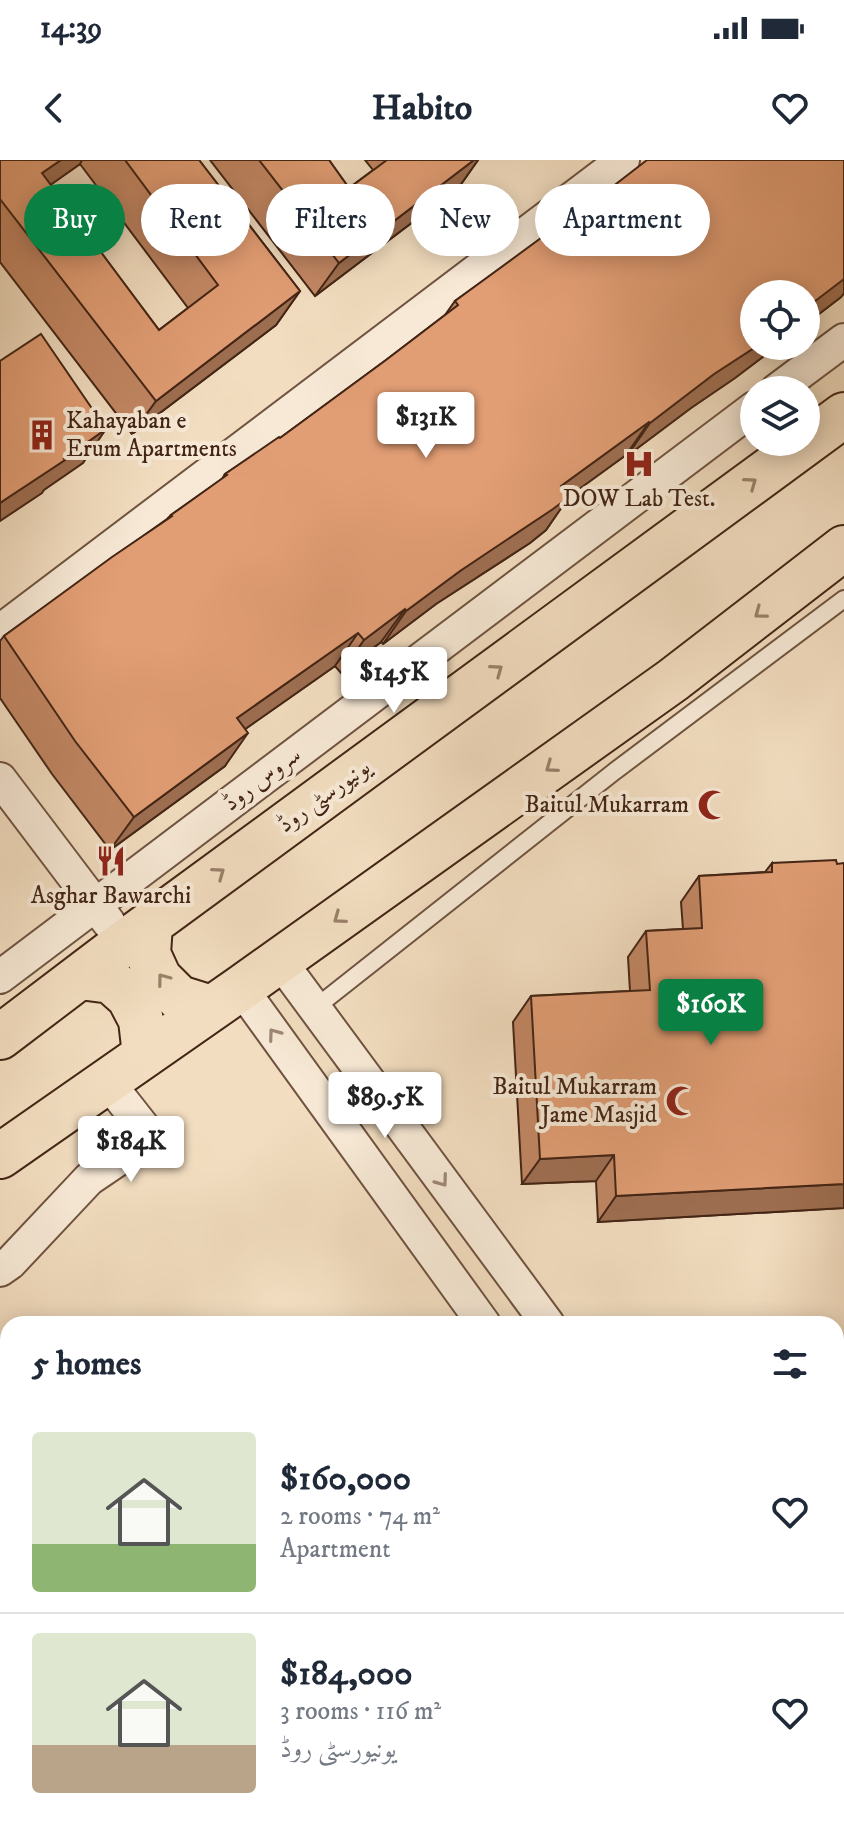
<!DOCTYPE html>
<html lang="en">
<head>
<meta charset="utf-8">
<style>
  :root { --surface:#fff; --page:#f2f2f3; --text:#1f2937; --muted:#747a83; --line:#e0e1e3; --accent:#0b8043 }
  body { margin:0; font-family:"IM FELL DW Pica",Amiri,serif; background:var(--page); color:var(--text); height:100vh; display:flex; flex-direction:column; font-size:30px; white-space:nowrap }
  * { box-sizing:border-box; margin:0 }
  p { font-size:26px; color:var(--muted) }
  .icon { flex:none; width:44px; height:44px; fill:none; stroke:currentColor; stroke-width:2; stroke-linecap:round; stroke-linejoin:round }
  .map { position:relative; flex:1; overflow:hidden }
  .side { position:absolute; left:0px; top:1156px; width:844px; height:512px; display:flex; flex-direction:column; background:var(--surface); border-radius:24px 24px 0 0; box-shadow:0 4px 20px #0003 }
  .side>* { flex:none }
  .guide { position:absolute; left:24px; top:24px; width:796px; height:72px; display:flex; gap:16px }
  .buttons { position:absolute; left:740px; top:120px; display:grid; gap:16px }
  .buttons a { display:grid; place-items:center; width:80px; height:80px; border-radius:50%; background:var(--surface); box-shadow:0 4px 20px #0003; font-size:40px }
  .price { position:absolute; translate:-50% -68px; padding:0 18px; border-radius:8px; background:#fff; color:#222; font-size:26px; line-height:52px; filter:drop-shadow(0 2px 4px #0008) }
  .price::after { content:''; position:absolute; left:50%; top:48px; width:24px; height:18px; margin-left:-12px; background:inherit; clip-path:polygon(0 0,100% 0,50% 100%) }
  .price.selected { background:var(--accent); color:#fff }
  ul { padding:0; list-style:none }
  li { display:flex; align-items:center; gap:24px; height:200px; padding:0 32px }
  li+li { border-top:2px solid var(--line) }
  li span { display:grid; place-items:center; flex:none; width:224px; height:160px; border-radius:8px; color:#555 }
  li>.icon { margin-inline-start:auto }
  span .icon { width:96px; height:96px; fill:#fffc; stroke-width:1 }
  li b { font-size:34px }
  h2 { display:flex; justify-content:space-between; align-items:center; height:96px; padding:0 32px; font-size:34px }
  .chip { padding:0 28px; border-radius:36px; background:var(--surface); box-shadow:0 4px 20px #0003; font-size:28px; line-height:72px }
  .chip.selected { background:var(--accent); color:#fff }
  .status { display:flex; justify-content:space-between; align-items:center; height:56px; padding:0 40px; background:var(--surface); direction:ltr }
  .status svg { height:22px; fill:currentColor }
  header { display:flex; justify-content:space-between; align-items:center; height:104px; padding:0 32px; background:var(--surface); font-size:36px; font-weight:700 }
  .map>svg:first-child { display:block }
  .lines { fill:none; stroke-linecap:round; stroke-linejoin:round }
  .service-casing { stroke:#6f5340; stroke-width:20 }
  .minor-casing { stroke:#6f5340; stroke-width:36 }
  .primary-casing { stroke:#432515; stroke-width:48 }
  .service { stroke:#f7e9d6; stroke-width:16 }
  .minor { stroke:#f7e9d6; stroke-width:32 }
  .primary { stroke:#f2ddc0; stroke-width:44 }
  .wall { fill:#c28764; stroke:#432515; stroke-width:2; fill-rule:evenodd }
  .shaded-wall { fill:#9e6e51; stroke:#432515; stroke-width:2 }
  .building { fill:#e19d74; stroke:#432515; stroke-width:2 }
  .oneway { stroke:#9a816a }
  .oneway2 { stroke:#9d8776 }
  .labels { text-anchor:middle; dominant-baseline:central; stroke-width:8; stroke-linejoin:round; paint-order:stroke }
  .poi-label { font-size:24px; fill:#432515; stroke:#f7e9d6 }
  .street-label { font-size:24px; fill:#432515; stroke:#f7e9d6 }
</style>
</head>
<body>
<div class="status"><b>14:39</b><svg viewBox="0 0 49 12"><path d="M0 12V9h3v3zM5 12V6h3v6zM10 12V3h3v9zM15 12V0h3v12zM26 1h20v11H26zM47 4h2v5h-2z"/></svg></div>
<header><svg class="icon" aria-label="back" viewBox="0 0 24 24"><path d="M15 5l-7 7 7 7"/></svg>Habito<svg class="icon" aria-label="heart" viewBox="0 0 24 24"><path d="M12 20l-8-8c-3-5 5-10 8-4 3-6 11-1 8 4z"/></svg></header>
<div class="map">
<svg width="844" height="1668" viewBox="0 0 844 1668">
  <rect width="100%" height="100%" fill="#f2ddc0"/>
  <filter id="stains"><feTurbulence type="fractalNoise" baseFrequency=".0025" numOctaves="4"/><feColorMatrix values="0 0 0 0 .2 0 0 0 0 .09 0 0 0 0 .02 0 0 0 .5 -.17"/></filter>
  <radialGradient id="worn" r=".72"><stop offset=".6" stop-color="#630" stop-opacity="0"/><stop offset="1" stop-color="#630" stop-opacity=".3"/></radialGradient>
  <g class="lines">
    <g class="service-casing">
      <path id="service" d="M315,848l300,-237 229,-172"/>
    </g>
    <g class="minor-casing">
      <path id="minor" d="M777,230l67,-50
        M0,471l623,-471
        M0,619l109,144
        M280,801l268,363
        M0,817l754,-569
        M241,828l243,336
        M0,1110l10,-7 79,-84 62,-42 -44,-56
        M836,1265l8,-6
        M836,1554l8,11
        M0,1595l8,-7
        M0,1616l8,11
        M836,1645l8,11
        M10,1668l11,-8
        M105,1668l11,-8
        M321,1668l11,-8"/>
    </g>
    <g class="primary-casing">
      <path id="primary" d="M150,764l-2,30 11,24 20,20 32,10
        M80,817l31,4 18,16 12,23 4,35
        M0,877l124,-94 720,-528
        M0,996l241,-168 432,-308 171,-132"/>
    </g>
    <use href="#service" class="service"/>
    <use href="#minor" class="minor"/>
    <use href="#primary" class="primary"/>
  </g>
  <path class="wall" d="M0,0h199l101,131 -24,34 -144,109 -132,-172zM80,4l108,144 -29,22 -109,-145z
    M210,0h119l20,28 24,-18 -8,-10h113l-19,27 -144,109z
    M844,0v133l-3,4 -35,27v-30l-52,52h23l-42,32 -44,30 -64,48 -1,-1 -57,41 -23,34 -16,13 -94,61 -53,40 -2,-2 -40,31 -6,-7 -90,63 -20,37 -115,84 -58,-76 -52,-76v-57l4,-5 163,-117 4,-4 51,-36 3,-5 55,-36 106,-78 59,-45 10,-14 117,-83z
    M772,703l72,345 -246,14 -2,-41 -74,3 -9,-162 18,-26 99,-5 -2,-34 18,-26 37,-2 -2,-27 18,-26 66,-4z
    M844,1301v137l-8,-10v-121z
    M844,1456v37l-8,-10v-17z"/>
  <path class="shaded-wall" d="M61,0h21l-2,4 -61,43 23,-34z
    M474,0h4l-19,27 -144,109 24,-33z
    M844,115v18l-3,4 -35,27v-16z
    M300,131l-24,34 -144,109 24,-33z
    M757,186h20l-42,32 -44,30 -64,48 23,-33 64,-49z
    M649,262l-23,33 -88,64 23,-33z
    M106,269l-23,34 -39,27 -2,3 -42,28v-18z
    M569,337l-23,33 -16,13 -94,61 -53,40 23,-33 54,-40z
    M405,449l-24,33 -40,31 23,-33z
    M358,473l-23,33 -121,85 23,-33z
    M248,573l-23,33 -115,84 24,-33z
    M614,995l-18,26 -74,3 18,-25z
    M844,1024v24l-246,14 18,-26z"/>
  <path class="building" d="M0,0h61l-19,13 117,157 59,-45 -93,-125h74l101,131 -144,110 -156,-202z
    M259,0h70l20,28 38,-28h87l-135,103z
    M647,0h197v119l-38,29v-14h-52v52h3l-43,28 -64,49 -1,-1 -88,64 8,11 -16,12 -93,62 -54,40 -1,-2 -41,31 -6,-7 -121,85 11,15 -114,84 -59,-76 -71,-105 108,-79 60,-41 -1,-1 56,-40 -2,-1 54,-37 1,1 106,-78 72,-55 -3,-4 116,-85 1,2z
    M41,174l65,95 -42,30 1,1 -65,43v-142z
    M836,700l1,4 7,-1v321l-228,12 -2,-41 -74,4 -9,-163 119,-6 -4,-59 56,-3 -3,-52 73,-4v-9z
    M844,1301v105l-8,-10v-89z"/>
  <defs><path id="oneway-chevron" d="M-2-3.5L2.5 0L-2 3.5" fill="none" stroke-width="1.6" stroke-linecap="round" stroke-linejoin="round" transform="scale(2)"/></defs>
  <g class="oneway">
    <use href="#oneway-chevron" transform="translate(751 323) rotate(-36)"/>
    <use href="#oneway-chevron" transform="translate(760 453) rotate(143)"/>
    <use href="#oneway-chevron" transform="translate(497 510) rotate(-36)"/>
    <use href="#oneway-chevron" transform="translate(551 607) rotate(144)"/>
    <use href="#oneway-chevron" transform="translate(219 713) rotate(-36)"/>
    <use href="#oneway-chevron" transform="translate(339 758) rotate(144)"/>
    <use href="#oneway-chevron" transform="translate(163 819) rotate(-127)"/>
  </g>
  <g class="oneway2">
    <use href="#oneway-chevron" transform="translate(274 874) rotate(-126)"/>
    <use href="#oneway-chevron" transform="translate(442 1021) rotate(54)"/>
  </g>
  <defs>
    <g id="building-bare" transform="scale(2.4)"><path d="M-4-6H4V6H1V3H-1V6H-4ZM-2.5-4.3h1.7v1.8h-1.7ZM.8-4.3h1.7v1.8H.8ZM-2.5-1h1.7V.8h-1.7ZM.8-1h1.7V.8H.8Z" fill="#8f2418" stroke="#f7e9d6" stroke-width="2.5" paint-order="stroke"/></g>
    <g id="hospital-bare" transform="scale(2.4)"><path d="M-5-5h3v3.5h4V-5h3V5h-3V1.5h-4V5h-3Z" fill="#8f2418" stroke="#f7e9d6" stroke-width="2.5" paint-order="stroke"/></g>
    <g id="mosque-bare" transform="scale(2.4)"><path d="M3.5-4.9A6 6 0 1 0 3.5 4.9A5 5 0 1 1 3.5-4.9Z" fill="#8f2418" stroke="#f7e9d6" stroke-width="2.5" paint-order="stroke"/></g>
    <g id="restaurant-bare" transform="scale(2.4)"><path d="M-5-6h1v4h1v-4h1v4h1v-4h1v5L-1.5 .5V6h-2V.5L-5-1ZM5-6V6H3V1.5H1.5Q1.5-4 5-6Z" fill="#8f2418" stroke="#f7e9d6" stroke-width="2.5" paint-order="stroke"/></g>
  </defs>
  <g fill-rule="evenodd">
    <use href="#building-bare" x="42" y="275"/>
    <use href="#hospital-bare" x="639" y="304"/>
    <use href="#mosque-bare" x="713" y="645"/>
    <use href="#restaurant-bare" x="111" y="701"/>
    <use href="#mosque-bare" x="681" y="941"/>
  </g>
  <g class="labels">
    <g class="poi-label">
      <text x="66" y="261" text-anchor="start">Kahayaban e<tspan x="66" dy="28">Erum Apartments</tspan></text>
      <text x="639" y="339">DOW Lab Test.</text>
      <text x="689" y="645" text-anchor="end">Baitul Mukarram</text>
      <text x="111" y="736">Asghar Bawarchi</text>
      <text x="657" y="927" text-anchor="end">Baitul Mukarram<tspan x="657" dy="28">Jame Masjid</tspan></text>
    </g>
    <g class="street-label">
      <text transform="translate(262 619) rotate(-37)">سروس روڈ</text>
      <text transform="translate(324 636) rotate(-36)">یونیورسٹی روڈ</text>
    </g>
  </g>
  <rect width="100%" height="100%" filter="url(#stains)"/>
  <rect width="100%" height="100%" fill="url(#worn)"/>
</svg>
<div class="buttons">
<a><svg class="icon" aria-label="locate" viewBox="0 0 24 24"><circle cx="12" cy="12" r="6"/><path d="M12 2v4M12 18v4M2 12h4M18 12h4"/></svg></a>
<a><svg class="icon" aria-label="layers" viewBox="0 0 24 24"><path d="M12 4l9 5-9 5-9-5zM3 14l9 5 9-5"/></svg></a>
</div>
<b class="price" style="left:426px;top:300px">$131K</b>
<b class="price" style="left:394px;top:555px">$145K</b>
<b class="price selected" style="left:711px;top:887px">$160K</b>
<b class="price" style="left:385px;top:980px">$89.5K</b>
<b class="price" style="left:131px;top:1024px">$184K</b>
<div class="guide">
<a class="chip selected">Buy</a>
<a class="chip">Rent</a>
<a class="chip">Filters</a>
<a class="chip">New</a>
<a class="chip">Apartment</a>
</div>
<section class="side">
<h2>5 homes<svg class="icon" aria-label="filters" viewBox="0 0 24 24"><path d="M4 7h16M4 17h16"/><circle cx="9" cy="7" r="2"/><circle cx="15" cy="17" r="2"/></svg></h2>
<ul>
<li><span style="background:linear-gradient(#dfe7d0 70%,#8fb573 0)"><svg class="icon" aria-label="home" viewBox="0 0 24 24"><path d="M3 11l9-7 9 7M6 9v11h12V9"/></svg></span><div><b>$160,000</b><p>2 rooms · 74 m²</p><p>Apartment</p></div><svg class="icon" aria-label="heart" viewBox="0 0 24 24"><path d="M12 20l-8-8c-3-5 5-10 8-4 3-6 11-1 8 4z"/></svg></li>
<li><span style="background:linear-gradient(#dfe7d0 70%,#b9a48a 0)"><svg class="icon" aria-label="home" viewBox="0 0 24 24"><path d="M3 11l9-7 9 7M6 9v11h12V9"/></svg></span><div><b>$184,000</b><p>3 rooms · 116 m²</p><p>یونیورسٹی روڈ</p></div><svg class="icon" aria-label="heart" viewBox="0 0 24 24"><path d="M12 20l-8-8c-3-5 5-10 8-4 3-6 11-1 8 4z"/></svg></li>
</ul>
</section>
</div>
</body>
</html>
